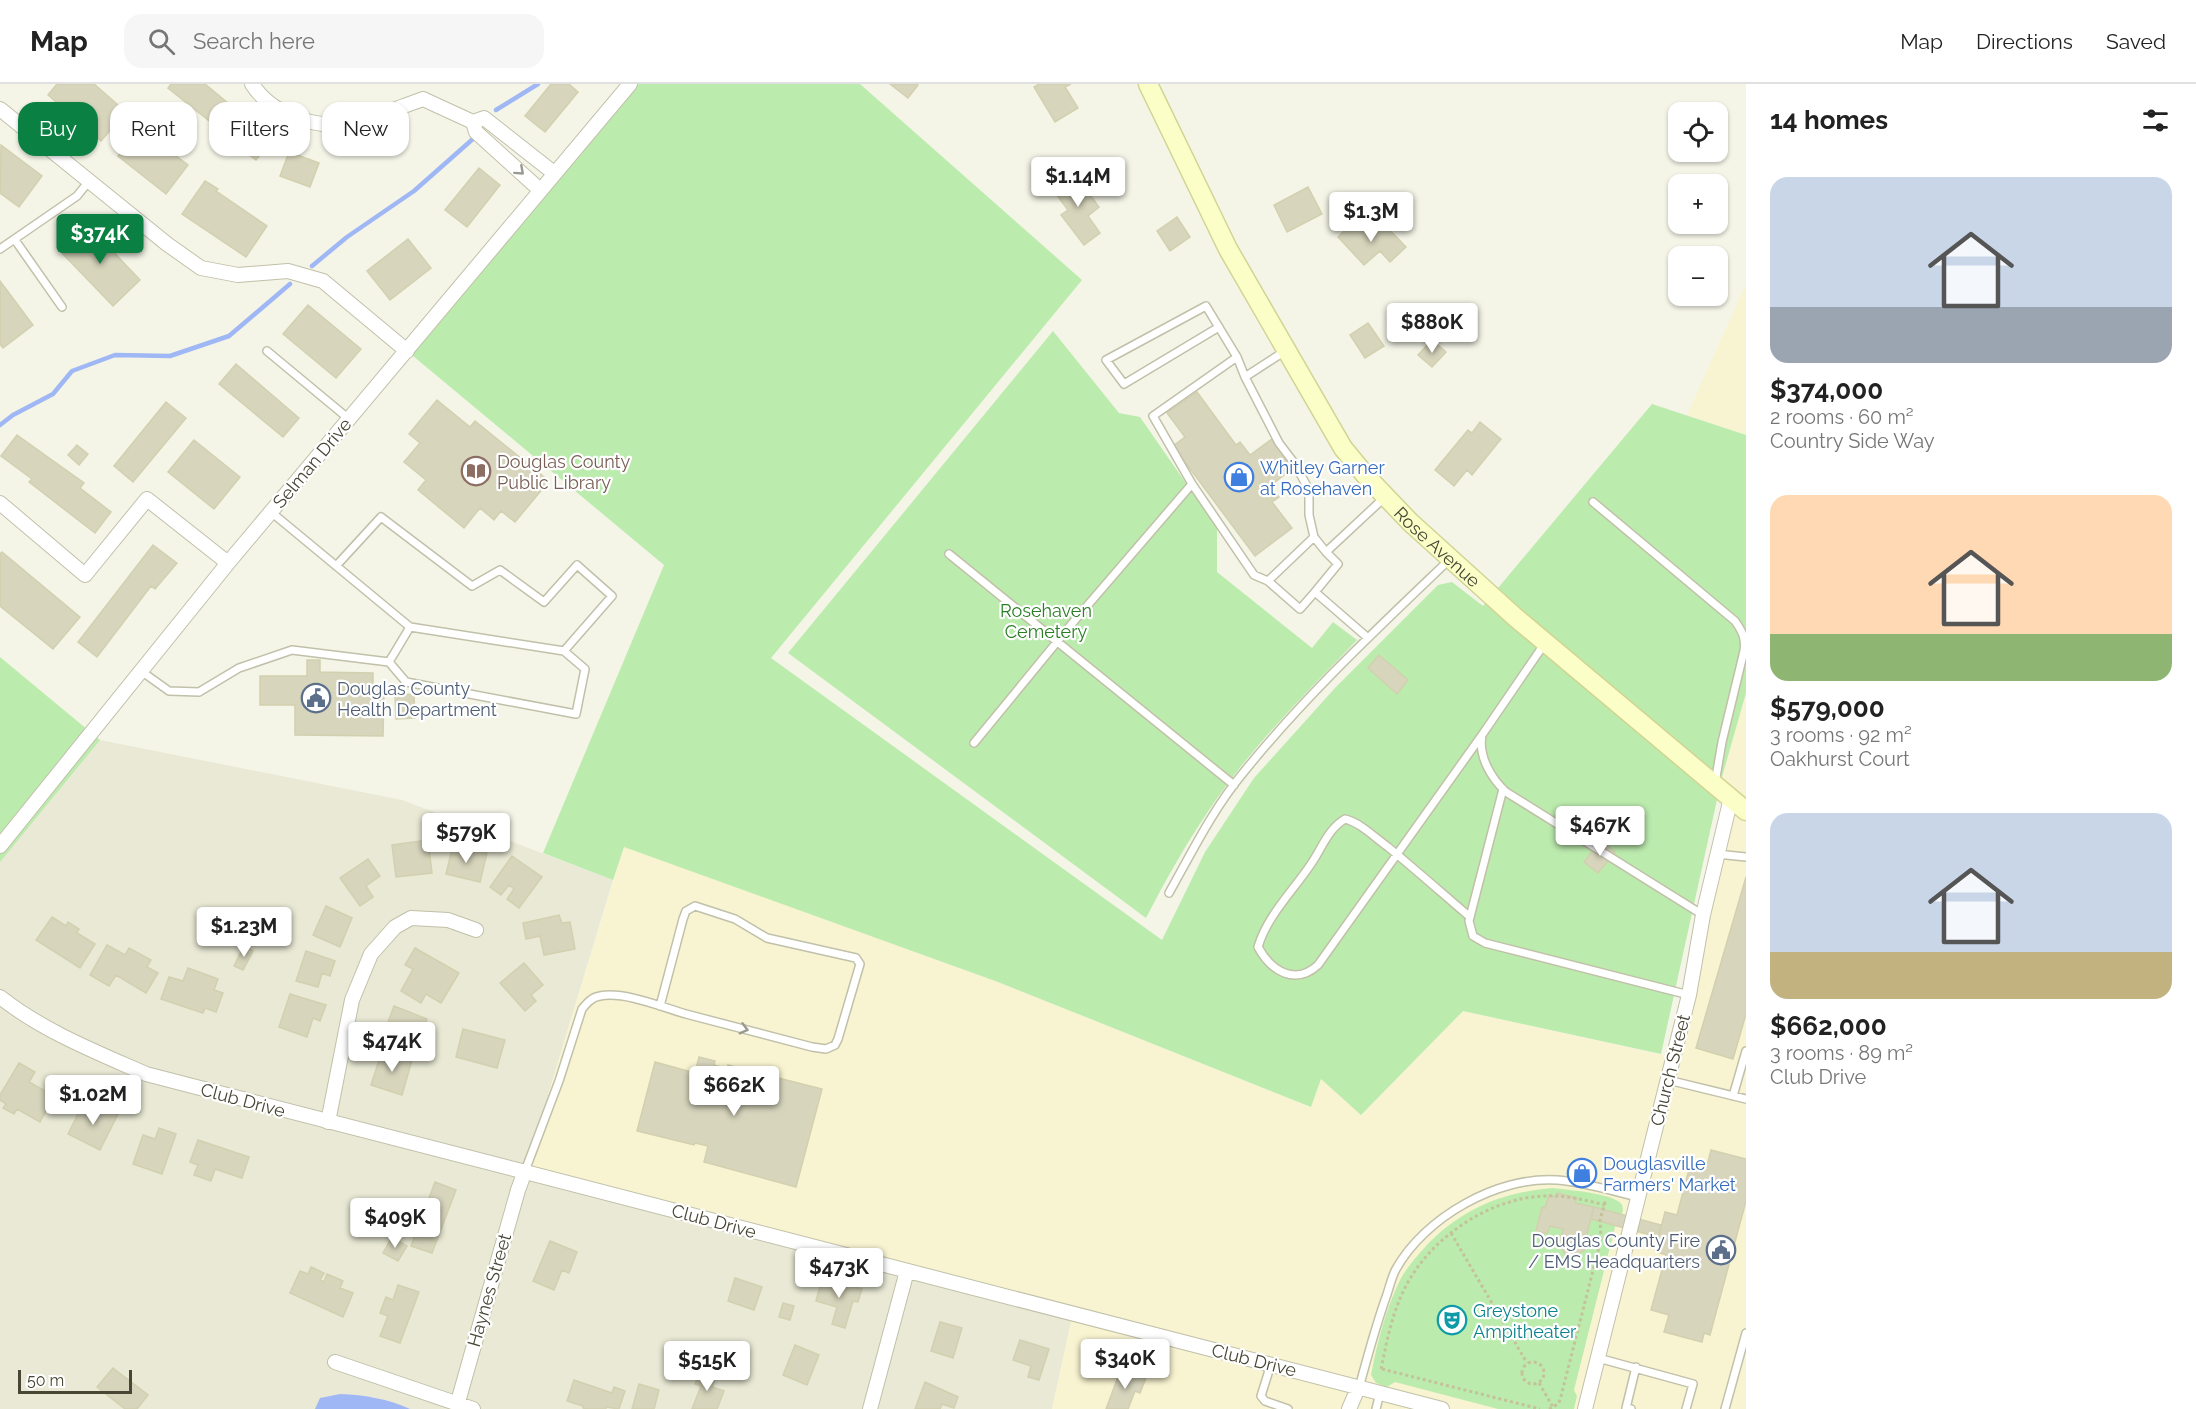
<!DOCTYPE html>
<html lang="en">
<head>
<meta charset="utf-8">
<style>
  :root { --surface:#fff; --page:#f6f6f6; --text:#222; --muted:#767676; --line:#e0e0e0; --accent:#0b8043 }
  body { margin:0; font-family:Raleway,sans-serif; background:var(--page); color:var(--text); height:100vh; display:flex; flex-direction:column; font-size:22px; white-space:nowrap }
  * { box-sizing:border-box; margin:0 }
  p { font-size:20px; color:var(--muted) }
  .icon { flex:none; width:33px; height:33px; fill:none; stroke:currentColor; stroke-width:2; stroke-linecap:round; stroke-linejoin:round }
  .map { position:relative; flex:1; overflow:hidden }
  .details { display:flex; flex-direction:column; background:var(--surface); width:450px }
  .details>* { flex:none }
  .hud { position:absolute; left:18px; top:18px; width:570px; height:54px; display:flex; gap:12px }
  .controls { position:absolute; left:1668px; top:18px; display:grid; gap:12px }
  .controls a { display:grid; place-items:center; width:60px; height:60px; border-radius:12px; background:var(--surface); box-shadow:0 2px 4px #0004; font-size:30px }
  .scale { position:absolute; left:18px; bottom:15px; width:114px; box-sizing:border-box; padding-left:6px; border:3px solid #484736; border-top:0; font-size:16px; line-height:21px; white-space:nowrap; color:#484736; -webkit-text-stroke:4px #fff; paint-order:stroke }
  .price { position:absolute; translate:-50% -51px; padding:0 14px; border-radius:6px; background:#fff; color:#222; font-size:20px; line-height:39px; filter:drop-shadow(0 2px 3px #0008) }
  .price::after { content:''; position:absolute; left:50%; top:36px; width:18px; height:14px; margin-left:-9px; background:inherit; clip-path:polygon(0 0,100% 0,50% 100%) }
  .price.on { background:var(--accent); color:#fff }
  ul { padding:0; list-style:none }
  li { display:grid; align-content:center; gap:12px; height:318px; padding:0 24px }
  li span { display:grid; place-items:center; height:186px; border-radius:18px; color:#555 }
  li>.icon { margin-inline-start:auto }
  span .icon { width:108px; height:108px; fill:#fffc; stroke-width:1 }
  li b { font-size:26px }
  h2 { display:flex; justify-content:space-between; align-items:center; height:72px; padding:0 24px; font-size:26px }
  .pill { padding:0 21px; border-radius:18px; background:var(--surface); box-shadow:0 2px 4px #0004; font-size:21px; line-height:54px }
  .pill.on { background:var(--accent); color:#fff }
  header { display:flex; align-items:center; gap:36px; box-sizing:border-box; height:84px; padding:0 30px; background:var(--surface); border-bottom:2px solid var(--line) }
  header strong { font-size:28px }
  nav { display:flex; gap:33px; margin-inline-start:auto; font-size:21px }
  .search { width:420px; height:54px; background:var(--page); display:flex; align-items:center; gap:15px; box-sizing:border-box; padding:0 21px; border-radius:18px; color:var(--muted); font-size:22px }
  main { display:flex; flex:1; min-height:0 }
  .map>svg:first-child { display:block }
  .residential { fill:#e9e9d5 }
  .commercial { fill:#f8f4d1 }
  .green { fill:#bcebae }
  .water { fill:#a0b7f5 }
  .lines { fill:none; stroke-linecap:round; stroke-linejoin:round }
  .stream { stroke:#a0b7f5; stroke-width:4.5 }
  .building { fill:#d7d5bc; stroke:#d2d0af; stroke-width:1.5 }
  .lane-casing { stroke:#c1c0a9; stroke-width:10 }
  .street-casing { stroke:#c1c0a9; stroke-width:16 }
  .secondary-casing { stroke:#d1d492; stroke-width:21 }
  .path { stroke:#c4c299; stroke-width:3; stroke-dasharray:3 3; stroke-linecap:butt }
  .lane { stroke:#fff; stroke-width:7 }
  .street { stroke:#fff; stroke-width:14 }
  .secondary { stroke:#fbffc7; stroke-width:18 }
  .oneway { stroke:#9a9a90 }
  .labels { text-anchor:middle; dominant-baseline:central; stroke-width:4.5; stroke-linejoin:round; paint-order:stroke }
  .education-label { font-size:18px; fill:#785e54; stroke:#fff; text-anchor:start }
  .street-label { font-size:18px; fill:#484736; stroke:#fff }
  .shop-label { font-size:18px; fill:#366cbe; stroke:#fff; text-anchor:start }
  .park-label { font-size:18px; fill:#2a7f24; stroke:#fff }
  .service-label { font-size:18px; fill:#4e5e75; stroke:#fff; text-anchor:start }
  .culture-label { font-size:18px; fill:#0d838f; stroke:#fff; text-anchor:start }
</style>
</head>
<body>
<header>
<strong>Map</strong>
<div class="search"><svg class="icon" aria-label="search" viewBox="0 0 24 24"><circle cx="10" cy="10" r="6"/><path d="M15 15l6 6"/></svg>Search here</div>
<nav><a>Map</a><a>Directions</a><a>Saved</a></nav>
</header>
<main>
<div class="map">
<svg width="1746" height="1325" viewBox="0 0 1746 1325">
  <rect width="100%" height="100%" fill="#f4f5e7"/>
  <path class="residential" d="M100,656l302,60 211,80 -88,291 548,142 -21,96h-1052v-555z"/>
  <path class="commercial" d="M1746,200v151l-59,-20z
    M1746,609v716h-694l21,-96 -548,-142 99,-325 374,136 312,125 10,-29 42,36 101,-103 218,48 3,-66 47,-195 -9,-21z"/>
  <path class="green" d="M632,0h228l222,196 -311,378 391,282 43,-88 49,-74 81,-90 103,-103 14,-3 31,24 169,-202 94,31v258l-24,84 -61,277 -198,-43 -102,104 -40,-36 -10,28 -313,-125 -374,-135 -11,33 -70,-27 121,-288 -257,-214z
    M1053,247l66,82 21,4 77,111v44l95,76 21,-26 24,18c-52,54 -107,108 -148,170 -23,34 -44,71 -63,108l-358,-265z
    M0,573l100,83 -100,122z
    M1553,1104c13,2 63,5 69,17 3,9 -3,15 -7,22l-41,163 3,6 -3,13h-76l-103,-27 -8,5 -11,-4 -5,-8c6,-32 15,-67 30,-97 7,-12 16,-22 25,-32 35,-37 77,-54 127,-58z"/>
  <path class="water" d="M340,1310c25,1 48,5 70,15h-95l5,-11z"/>
  <g class="lines">
    <path class="stream" d="M496,26l42,-26
      M312,182l35,-29 67,-46 60,-53
      M0,341l13,-10 40,-21 19,-23 43,-16 55,1 59,-20 61,-52"/>
  </g>
  <path class="building" d="M57,0h37l32,28 -25,29 -53,-46z
    M171,0h34l29,24 -16,20 -50,-40z
    M551,0h18l9,8 -33,40 -20,-16z
    M890,0h26l2,1 -10,13z
    M1039,0h32l-6,3 13,21 -23,14 -21,-35z
    M247,38l24,19 -15,19 -24,-18z
    M139,44l49,37 -22,29 -48,-38z
    M1,61l41,31 -23,31 -19,-14z
    M289,68l30,11 -9,24 -30,-11z
    M479,84l21,17 -33,42 -22,-17z
    M1075,90l24,33 -11,9 12,17 -16,12 -23,-30 7,-5 -15,-20z
    M205,97l13,8 -2,2 51,35 -21,31 -64,-43z
    M1308,103l14,27 -35,18 -13,-27z
    M1177,133l13,20 -20,14 -13,-20z
    M1355,136l15,16 13,-13 23,24 -16,15 -10,-11 -16,14 -26,-28z
    M88,141l52,55 -27,26 -53,-55z
    M408,155l23,29 -41,32 -23,-29z
    M0,197l33,44 -30,23 -3,-4z
    M308,221l53,44 -25,29 -53,-44z
    M1368,239l16,23 -19,12 -15,-23z
    M1432,256l14,12 -14,15 -14,-12z
    M236,280l63,54 -16,19 -64,-53z
    M1197,308l39,53 4,-3 10,13 22,-16 21,29 -23,18 9,11 -7,5 20,26 -37,28 -82,-110 12,-9 -18,-24z
    M437,316l33,27 5,-6 74,60 -34,41 -14,-11 -7,9 -14,-12 -16,20 -46,-38 8,-10 -22,-18 16,-19 -11,-9z
    M166,318l20,16 -53,64 -19,-16z
    M1480,338l21,17 -29,36 -5,-5 -13,16 -19,-16 33,-40 4,3z
    M17,351l67,48 -4,5 31,24 -16,21 -66,-51 3,-3 -31,-23z
    M194,356l46,37 -26,32 -46,-37z
    M77,361l11,9 -9,11 -11,-10z
    M153,461l24,18 -22,26 -4,-3 -54,71 -19,-15z
    M2,468l78,65 -27,32 -53,-43v-52z
    M1379,571l29,25 -11,14 -29,-26z
    M307,576h13v12l53,1v21h11l-1,42 -88,-1v-30h-35v-29h47z
    M414,610l1,24 -19,1 -1,-24z
    M428,756l4,33 -36,4 -4,-32z
    M1601,756l14,12 -17,21 -14,-11z
    M453,761l34,8 -7,29 -34,-8z
    M512,772l30,21 -23,31 -12,-9 7,-10 -5,-4 -8,10 -11,-8z
    M368,775l12,17 -14,10 7,11 -13,9 -20,-28z
    M1746,793v137l-13,45 -37,-11z
    M326,822l26,12 -12,29 -27,-12z
    M559,831l3,8 8,-1 5,27 -31,6 -4,-19 -14,3 -3,-16z
    M52,833l14,9 2,-4 11,7 -2,4 18,11 -15,24 -44,-28z
    M107,861l18,10 4,-7 22,12 -4,7 11,6 -12,20 -30,-18 -7,11 -19,-11z
    M244,862l9,5 -10,19 -9,-4z
    M415,864l44,25 -18,30 -15,-9 -5,9 -20,-12 12,-22 -8,-4z
    M306,867l29,10 -5,15 -8,-3 -4,14 -22,-6z
    M524,879l19,22 -12,10 5,6 -11,10 -25,-28z
    M188,884l30,11 -4,11 9,3 -7,19 -11,-4 -2,5 -42,-14 8,-22 14,4z
    M290,910l36,11 -6,16 -7,-3 -6,19 -28,-10z
    M394,922l33,13 -12,31 -19,-8 6,-14 -14,-6z
    M463,945l42,11 -8,28 -41,-11z
    M382,967l30,9 -10,35 -31,-10z
    M699,973l16,4 -1,4 13,4 1,-4 94,24 -26,98 -92,-25 4,-16 -13,-3 -1,2 -57,-14 18,-69 40,11z
    M19,979l16,9 -6,10 25,14 -14,26 -23,-13 -3,5 -11,-6 3,-4 -6,-4v-5z
    M82,1022l15,7 4,-7 17,8 -18,36 -32,-16z
    M159,1044l17,6 -14,40 -29,-10 10,-29 12,4z
    M198,1056l51,17 -7,21 -27,-9 -4,12 -17,-6 4,-10 -8,-3z
    M1711,1066l35,9v42l-36,134 -6,-2 -2,9 -38,-10 5,-17 -18,-5 15,-55 -11,-4 10,-39 12,3 13,-49 16,4z
    M435,1098l21,8 -24,63 -21,-7z
    M1557,1109l20,5 -2,5 19,4 -8,30 5,9 -23,14 -9,-16 4,-15 -13,-3 -3,8 -11,-3 6,-24 3,1 4,-13 7,2z
    M1594,1123l67,18 -3,12 -67,-18z
    M392,1153l15,9 -9,15 -15,-8z
    M550,1157l27,11 -8,21 -7,-3 -8,20 -21,-9z
    M311,1183l13,6 -4,7 4,2 3,-8 16,7 -3,7 13,5 -10,24 -53,-24 10,-22 8,3z
    M735,1194l27,9 -8,23 -26,-9z
    M822,1194l40,11 -4,13 -5,-1 -8,27 -13,-4 5,-17 -21,-6z
    M398,1201l21,7 -19,51 -20,-7 8,-20 -8,-3 6,-16 7,3z
    M783,1219l11,3 -4,14 -11,-3z
    M940,1238l22,6 -9,30 -22,-7z
    M1020,1256l29,9 -10,31 -11,-3 3,-11 -18,-6z
    M795,1261l24,10 -12,30 -24,-10z
    M113,1284l35,27 -11,14h-12l-28,-22z
    M701,1284l16,6 -5,13 12,4 -7,18h-25l9,-23 -6,-2z
    M1121,1285l25,9 -6,15 -5,-2 -7,18h-22z
    M574,1296l38,13 2,-6 11,4 -6,18 -13,-2v2h-19l-4,-1v-2l-16,-5z
    M925,1298l33,15 -4,11 -12,-4 -2,5h-25z
    M639,1300l20,6 -5,19h-22z"/>
  <g class="lines">
    <g class="lane-casing">
      <path id="lane" d="M15,156l47,67
        M0,165l77,-53 12,-15
        M1219,243l-95,57 -18,-24 100,-54 31,51 -84,59 39,68 62,91 14,6
        M267,267l82,68
        M1237,273l8,20 34,66 16,21 14,26v25l5,22
        M1245,293l40,-26
        M1593,418l142,119c7,10 11,17 9,30l-22,91 -7,41
        M271,428l139,115 154,24 48,-55 -35,-31 -33,37 -44,-32 -28,16 -91,-69 -45,49
        M949,470l285,231
        M1315,508l-15,17 -32,-28 46,-44 12,15
        M410,543l-21,35 17,20 170,32 9,-45 -21,-18
        M1368,554l-53,-46 23,-28 -12,-12 59,-55
        M1545,559l-63,92c-4,21 9,43 24,57l197,123
        M141,587l28,20 30,1 40,-24 53,-18 97,12
        M974,659l101,-123 117,-136
        M1503,705l-34,132 4,15 12,7 204,52
        M1717,770l29,3
        M1169,809c23,-41 44,-84 74,-120 62,-77 135,-145 206,-213
        M1470,833c-27,-23 -54,-47 -82,-70 -14,-10 -27,-24 -43,-28 -17,10 -23,29 -34,45 -18,27 -44,52 -53,83 13,24 37,39 60,18l164,-230
        M1668,996l78,19
        M1733,1012l13,-45
        M525,1087l34,-90 23,-72c5,-6 10,-12 18,-13 24,-5 62,11 86,18 42,11 84,22 126,33l14,2 9,-4 3,-6 22,-75 -4,-6 -89,-20 -32,-19 -40,-13 -9,5 -3,8 -23,87
        M1598,1274l95,26 -7,25
        M1271,1280l-10,32 4,5 23,8
        M1359,1304c8,-30 16,-59 26,-88 4,-10 6,-22 11,-31 29,-52 102,-93 161,-89 28,2 55,11 81,17
        M1376,1325l4,-16
        M1631,1325l-5,-1 10,-41
        M1725,1325l21,-76"/>
    </g>
    <g class="street-casing">
      <path id="street" d="M252,0c21,33 71,48 109,37 21,-6 42,-15 62,-22
        M423,15l50,23 11,-4 70,55
        M0,25l167,135 34,24 37,7 50,-4 35,10 84,70
        M473,38l3,10 64,58
        M0,419l85,72 62,-76 81,64
        M0,762l228,-283 402,-479
        M0,913c43,34 96,55 146,77l1296,335
        M328,1038l24,-122 19,-46 24,-27 16,-9 37,2 28,10
        M335,1278l138,47
        M456,1325l62,-219 7,-19
        M870,1325l37,-138
        M1349,1325l9,-21
        M1585,1325l104,-414 14,-80 28,-117"/>
    </g>
    <g class="secondary-casing">
      <g id="secondary">
        <path id="s1" d="M1148,0l80,165 115,199 23,28 44,46 105,95 231,194"/>
      </g>
    </g>
    <path class="path" d="M1451,1149l76,130
      M1522 1289a11 11 0 1 1 22 0a11 11 0 1 1-22 0Z
      M1381,1285c6,-28 11,-57 25,-83 25,-49 85,-89 140,-90 20,-1 39,4 59,9
      M1382,1285l158,40
      M1539,1299l14,24
      M1549,1325l9,-5 2,-4 41,-161 -1,-19 6,-21"/>
    <use href="#lane" class="lane"/>
    <use href="#street" class="street"/>
    <use href="#secondary" class="secondary"/>
  </g>
  <defs><path id="oneway-chevron" d="M-2-3.5L2.5 0L-2 3.5" fill="none" stroke-width="1.6" stroke-linecap="round" stroke-linejoin="round" transform="scale(1.5)"/></defs>
  <g class="oneway">
    <use href="#oneway-chevron" transform="translate(520 87) rotate(42)"/>
    <use href="#oneway-chevron" transform="translate(744 945) rotate(15)"/>
  </g>
  <defs>
    <g id="library-ring" transform="scale(1.5)"><circle r="9.5" fill="#fff" stroke="#8d6e63" stroke-width="1.5"/><path d="M-6-4Q-3-5.5-.7-3.5V5Q-3 3-6 4ZM6-4Q3-5.5 .7-3.5V5Q3 3 6 4Z" fill="#8d6e63"/></g>
    <g id="shop-ring" transform="scale(1.5)"><circle r="9.5" fill="#fff" stroke="#3f7fe0" stroke-width="1.5"/><path d="M-5-2.5h2.3a2.7 3.5 0 0 1 5.4 0H5L5.5 6h-11ZM-1.5-2.5h3a1.5 2.3 0 0 0-3 0Z" fill="#3f7fe0"/></g>
    <g id="civic-ring" transform="scale(1.5)"><circle r="9.5" fill="#fff" stroke="#5c6f8a" stroke-width="1.5"/><path d="M-.6-6.5H3V-4.5H.6V-3L4-1V1h2V6H-6V1h2V-1L-.6-3ZM-1.2 2.5V6h2.4V2.5Z" fill="#5c6f8a"/></g>
    <g id="theatre-ring" transform="scale(1.5)"><circle r="9.5" fill="#fff" stroke="#0f9aa8" stroke-width="1.5"/><path d="M-5-5.5Q0-4 5-5.5V0Q5 5 0 6Q-5 5-5 0ZM-3.3-2.5H-1v1.5H-3.3ZM1-2.5H3.3v1.5H1ZM-2.8 1Q0 5.5 2.8 1Z" fill="#0f9aa8"/></g>
  </defs>
  <g fill-rule="evenodd">
    <use href="#library-ring" x="476" y="387"/>
    <use href="#shop-ring" x="1239" y="393"/>
    <use href="#civic-ring" x="316" y="614"/>
    <use href="#shop-ring" x="1582" y="1089"/>
    <use href="#civic-ring" x="1721" y="1166"/>
    <use href="#theatre-ring" x="1452" y="1236"/>
  </g>
  <g class="labels">
    <g class="education-label">
      <text x="497" y="377">Douglas County<tspan x="497" dy="21">Public Library</tspan></text>
    </g>
    <g class="street-label">
      <text transform="translate(312 379) rotate(-50)">Selman Drive</text>
      <text stroke="none"><textPath href="#s1" startOffset="550">Rose Avenue</textPath></text>
      <text transform="translate(1670 986) rotate(-76)">Church Street</text>
      <text transform="translate(243 1016) rotate(15)">Club Drive</text>
      <text transform="translate(714 1137) rotate(15)">Club Drive</text>
      <text transform="translate(489 1206) rotate(-74)">Haynes Street</text>
      <text transform="translate(1254 1276) rotate(14)">Club Drive</text>
    </g>
    <g class="shop-label">
      <text x="1260" y="383">Whitley Garner<tspan x="1260" dy="21">at Rosehaven</tspan></text>
      <text x="1603" y="1079">Douglasville<tspan x="1603" dy="21">Farmers' Market</tspan></text>
    </g>
    <g class="park-label">
      <text x="1046" y="526">Rosehaven<tspan x="1046" dy="21">Cemetery</tspan></text>
    </g>
    <g class="service-label">
      <text x="337" y="604">Douglas County<tspan x="337" dy="21">Health Department</tspan></text>
      <text x="1700" y="1156" text-anchor="end">Douglas County Fire<tspan x="1700" dy="21">/ EMS Headquarters</tspan></text>
    </g>
    <g class="culture-label">
      <text x="1473" y="1226">Greystone<tspan x="1473" dy="21">Ampitheater</tspan></text>
    </g>
  </g>
</svg>
<div class="controls">
<a><svg class="icon" aria-label="locate" viewBox="0 0 24 24"><circle cx="12" cy="12" r="6"/><path d="M12 2v4M12 18v4M2 12h4M18 12h4"/></svg></a>
<a>+</a>
<a>−</a>
</div>
<div class="scale">50 m</div>
<b class="price" style="left:1078px;top:124px">$1.14M</b>
<b class="price" style="left:1371px;top:159px">$1.3M</b>
<b class="price on" style="left:100px;top:181px">$374K</b>
<b class="price" style="left:1432px;top:270px">$880K</b>
<b class="price" style="left:1600px;top:773px">$467K</b>
<b class="price" style="left:466px;top:780px">$579K</b>
<b class="price" style="left:244px;top:874px">$1.23M</b>
<b class="price" style="left:392px;top:989px">$474K</b>
<b class="price" style="left:734px;top:1033px">$662K</b>
<b class="price" style="left:93px;top:1042px">$1.02M</b>
<b class="price" style="left:395px;top:1165px">$409K</b>
<b class="price" style="left:839px;top:1215px">$473K</b>
<b class="price" style="left:1125px;top:1306px">$340K</b>
<b class="price" style="left:707px;top:1308px">$515K</b>
<div class="hud">
<a class="pill on">Buy</a>
<a class="pill">Rent</a>
<a class="pill">Filters</a>
<a class="pill">New</a>
</div>
</div>
<section class="details">
<h2>14 homes<svg class="icon" aria-label="filters" viewBox="0 0 24 24"><path d="M4 7h16M4 17h16"/><circle cx="9" cy="7" r="2"/><circle cx="15" cy="17" r="2"/></svg></h2>
<ul>
<li><span style="background:linear-gradient(#c9d6e8 70%,#9aa5b1 0)"><svg class="icon" aria-label="home" viewBox="0 0 24 24"><path d="M3 11l9-7 9 7M6 9v11h12V9"/></svg></span><div><b>$374,000</b><p>2 rooms · 60 m²</p><p>Country Side Way</p></div></li>
<li><span style="background:linear-gradient(#ffd9b3 75%,#8fb573 0)"><svg class="icon" aria-label="home" viewBox="0 0 24 24"><path d="M3 11l9-7 9 7M6 9v11h12V9"/></svg></span><div><b>$579,000</b><p>3 rooms · 92 m²</p><p>Oakhurst Court</p></div></li>
<li><span style="background:linear-gradient(#c9d6e8 75%,#c2b280 0)"><svg class="icon" aria-label="home" viewBox="0 0 24 24"><path d="M3 11l9-7 9 7M6 9v11h12V9"/></svg></span><div><b>$662,000</b><p>3 rooms · 89 m²</p><p>Club Drive</p></div></li>
</ul>
</section>
</main>
</body>
</html>
